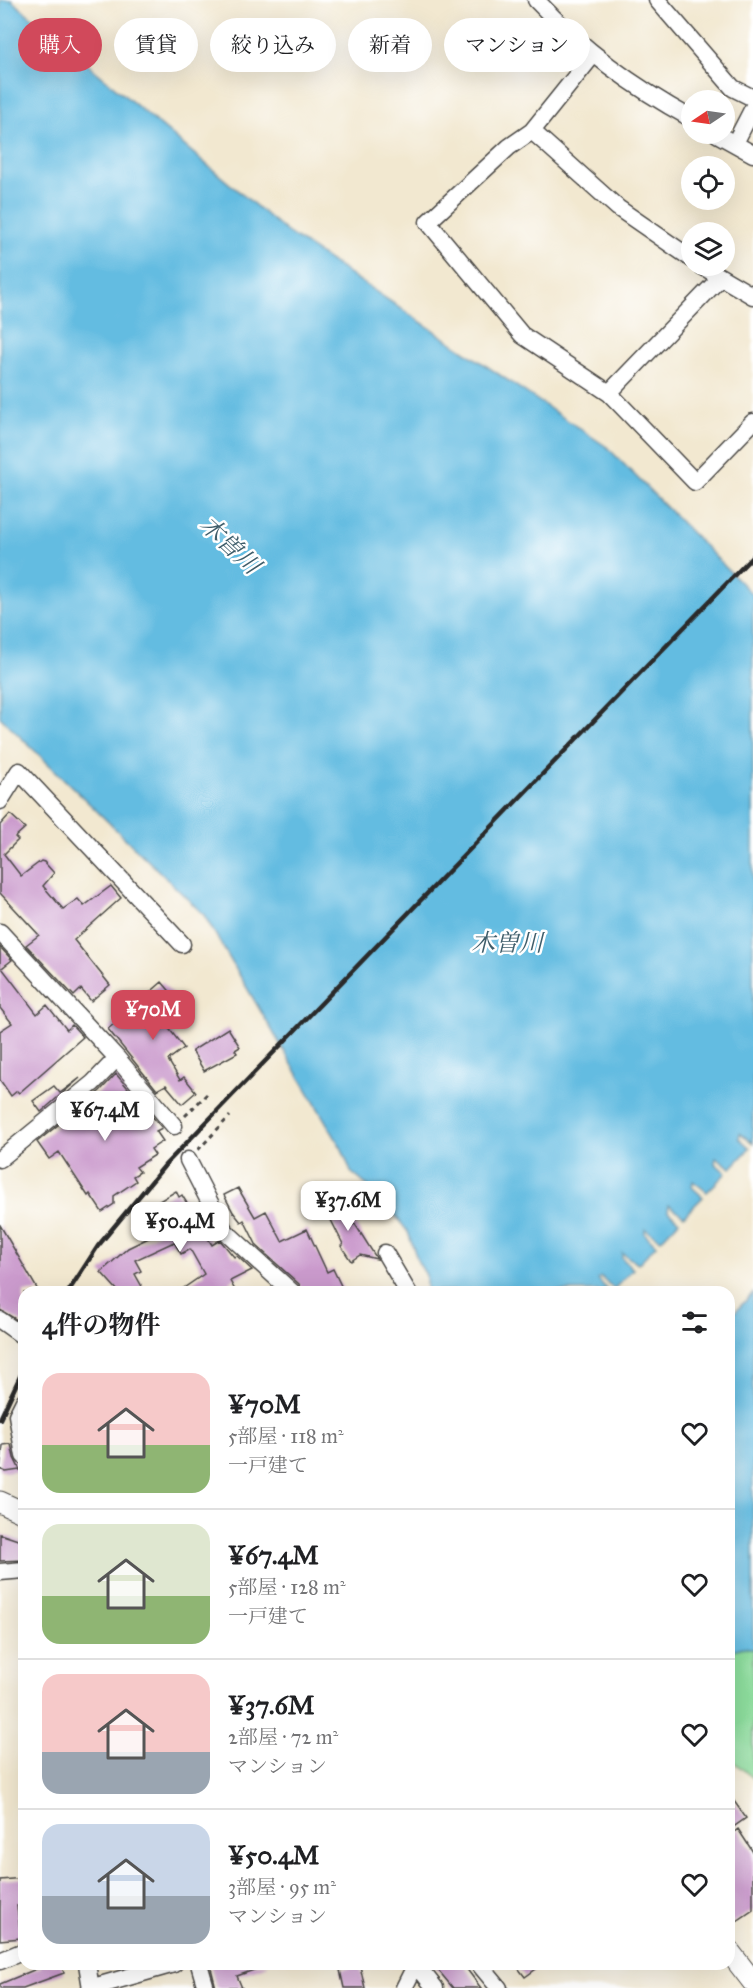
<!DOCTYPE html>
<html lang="ja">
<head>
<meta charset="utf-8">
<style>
  :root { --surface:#fff; --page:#f6f6f6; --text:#202124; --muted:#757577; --line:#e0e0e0; --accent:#d1495b }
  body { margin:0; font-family:"IM FELL Great Primer","Noto Serif JP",serif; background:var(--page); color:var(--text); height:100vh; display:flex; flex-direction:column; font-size:22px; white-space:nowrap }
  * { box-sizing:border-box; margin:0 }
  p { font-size:20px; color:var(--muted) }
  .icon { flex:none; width:33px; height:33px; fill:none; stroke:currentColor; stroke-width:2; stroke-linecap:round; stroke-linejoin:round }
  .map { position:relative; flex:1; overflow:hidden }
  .panel { position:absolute; left:18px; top:1286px; width:717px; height:684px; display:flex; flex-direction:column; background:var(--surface); border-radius:18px; box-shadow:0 6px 24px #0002 }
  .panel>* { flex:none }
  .top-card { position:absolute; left:18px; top:18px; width:717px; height:54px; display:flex; gap:12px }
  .needle { width:39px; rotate:257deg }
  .buttons { position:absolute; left:681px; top:90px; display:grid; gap:12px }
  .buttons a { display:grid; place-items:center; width:54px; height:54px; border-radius:50%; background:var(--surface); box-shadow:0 6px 24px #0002; font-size:30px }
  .price { position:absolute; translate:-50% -51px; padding:0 14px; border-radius:12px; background:#fff; color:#222; font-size:20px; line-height:39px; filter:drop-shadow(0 2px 3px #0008) }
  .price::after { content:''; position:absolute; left:50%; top:36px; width:18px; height:14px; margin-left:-9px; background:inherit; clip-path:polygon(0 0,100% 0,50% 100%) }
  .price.active { background:var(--accent); color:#fff }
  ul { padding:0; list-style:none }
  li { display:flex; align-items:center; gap:18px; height:150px; padding:0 24px }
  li+li { border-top:2px solid var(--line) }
  li span { display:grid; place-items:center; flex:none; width:168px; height:120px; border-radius:18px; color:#555 }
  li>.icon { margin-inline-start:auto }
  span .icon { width:72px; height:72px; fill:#fffc; stroke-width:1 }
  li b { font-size:26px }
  h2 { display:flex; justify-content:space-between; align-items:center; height:72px; padding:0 24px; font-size:26px }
  .chip { padding:0 21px; border-radius:27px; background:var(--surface); box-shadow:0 6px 24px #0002; font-size:21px; line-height:54px }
  .chip.active { background:var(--accent); color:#fff }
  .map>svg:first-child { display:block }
  .green { fill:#8cdc9c; stroke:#5c8464; stroke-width:1.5 }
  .water { fill:#64bce1; stroke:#487486; stroke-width:1.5 }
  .building { fill:#ca9acc }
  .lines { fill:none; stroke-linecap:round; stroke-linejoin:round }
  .minor-casing { stroke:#494744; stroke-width:19 }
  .major-casing { stroke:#494744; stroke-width:23 }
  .path { stroke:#494744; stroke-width:3; stroke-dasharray:4.5 4.5; stroke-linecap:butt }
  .minor { stroke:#fff; stroke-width:16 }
  .major { stroke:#fff; stroke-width:21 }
  .rail { stroke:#2b2b2b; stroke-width:4.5 }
  .labels { text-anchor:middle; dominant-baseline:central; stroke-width:5; stroke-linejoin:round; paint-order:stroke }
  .water-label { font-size:24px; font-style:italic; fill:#3f5e6b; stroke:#fff }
</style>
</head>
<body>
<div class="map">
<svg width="753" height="1988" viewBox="0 0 753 1988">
  <rect width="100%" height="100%" fill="#fff"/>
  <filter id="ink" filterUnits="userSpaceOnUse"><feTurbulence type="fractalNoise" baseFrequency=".0167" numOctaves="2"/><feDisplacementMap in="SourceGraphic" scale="12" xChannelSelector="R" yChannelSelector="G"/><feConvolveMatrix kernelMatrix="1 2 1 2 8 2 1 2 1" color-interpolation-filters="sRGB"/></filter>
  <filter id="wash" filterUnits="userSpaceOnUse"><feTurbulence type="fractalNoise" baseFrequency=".008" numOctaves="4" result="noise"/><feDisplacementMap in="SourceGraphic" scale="24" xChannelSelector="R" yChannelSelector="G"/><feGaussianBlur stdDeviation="1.35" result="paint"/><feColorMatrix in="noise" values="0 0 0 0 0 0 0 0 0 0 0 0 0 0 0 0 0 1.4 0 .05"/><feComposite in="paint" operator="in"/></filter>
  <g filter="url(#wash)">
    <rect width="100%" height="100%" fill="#f2e8d0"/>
    <path class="green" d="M744,1647l9,2v129l-24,-20v-107z"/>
    <path class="water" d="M0,0h11l276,232 320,215 146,148v548l-13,-10 -1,5 11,10 -19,20 -15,-11 -1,6 11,10 -19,19 -14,-11 -1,6 11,10 -19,19 -15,-11 -1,6 11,10 -18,19 -16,-11v5l11,11 -18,19 -16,-11v5l11,11 -19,20 -13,-12 -3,2 10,12h-182v-16l-8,-13 -10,-30 -25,-33 -32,-27 -9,-23 -138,-234 -204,-198z
      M753,1293v356l-10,-2 -14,4v-333z"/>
    <g id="blocks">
      <path class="building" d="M10,814l15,14 -10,9 3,3 -14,14 17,22 20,-15 3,1 10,11 -11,13 20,23 15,-10 6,7 27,-20 10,12 -47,42 36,45 -19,16 -10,-12 -7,7 -48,-51 13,-10 -39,-42v-68z
        M0,947l12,13 -10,8 35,46 10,-9 20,25 5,-5 11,12 -64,56 -2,-2 -6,5 -11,-16v-49l12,-8 -12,-15z
        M162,982l17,20 -19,15 24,31 -16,12 12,20 4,-3 12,15 -14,12 -16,-19 -9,5 -49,-61z
        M228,1028l12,19 -5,3 2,3 -33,18 -12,-20z
        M116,1074l46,54 -6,3 7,10 -12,8 4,6 -19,12 4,5 -7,4 3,5 -22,15v8l-12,8 -12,-18 -2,2 -29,-44 -10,7 -12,-17 63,-51z
        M80,1078l-39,34 -8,-11 21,-15 6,7z
        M238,1188l17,29 11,-6 16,30 25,-12 20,43 6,-3 11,23h-42l-3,-8 -42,-38 -13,-26 -3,2 -8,-10 -9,-17z
        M176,1191l3,6 3,-2 30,50 8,-5 14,17 3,-1 15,14 -22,11 6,11h-58l26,-18 -14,-25 -9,5 -7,-12 -39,18 6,11 -6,3 10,18h-26l-18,-20 27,-24 37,-18 -7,-11 6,-3 -8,-13z
        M339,1199l13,26 3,-1 22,35 -17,-4 -9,6 -10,-15 2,-2 -19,-38z
        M0,1225l39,67h-15v32l-24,-14z
        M11,1444l3,14 6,12 -14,2 -6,-3 3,-24z
        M0,1534l24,8v18l-24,1z
        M729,1794l17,24 -17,12z
        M738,1829l15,23v58l-19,13 -5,-8v-79z
        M24,1878v27l-7,1 4,32 -21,2v-60z
        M40,1964h21l3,9 -41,15h-23v-4l41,-17z
        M210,1964h58v1l-31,11 5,12h-26z
        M433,1964h30l18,24h-28z
        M515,1964h28l-18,13z
        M360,1966l5,22h-21l-4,-18z"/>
    </g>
  </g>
  <g filter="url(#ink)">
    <use href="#blocks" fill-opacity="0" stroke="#494744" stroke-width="1.5"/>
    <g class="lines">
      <g class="minor-casing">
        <path id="minor" d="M536,0c47,50 96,86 156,119
          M657,0l76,88 20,10
          M593,55l-61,76 -23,16 -81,75 94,113 87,58 86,89 58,-60
          M532,131l86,77 74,51
          M717,134l36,20
          M735,143l18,-35
          M702,266l51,30
          M609,393l112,-116
          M0,801l19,-30 163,173
          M0,932l117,126 57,68
          M0,1159l93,-76 24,-25
          M188,1160l36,70 68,62
          M385,1253l23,39
          M0,1320l24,17
          M24,1401l-7,14 7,41
          M0,1572l24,-2
          M0,1961l24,-10
          M87,1964l4,24
          M199,1964l7,24
          M416,1964l19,24
          M479,1964l20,24
          M90,1988l84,-24
          M404,1988l12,-24"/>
      </g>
      <g class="major-casing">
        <path id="major" d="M0,1502l24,11
          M729,1951l24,31"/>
      </g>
      <path class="path" d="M185,1116l22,-22
        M198,1150l32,-34"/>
      <use href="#minor" class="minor"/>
      <use href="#major" class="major"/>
      <path class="rail" d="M68,1292l30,-46 68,-82 587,-608
        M0,1419l24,-51"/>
    </g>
  </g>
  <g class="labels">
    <g class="water-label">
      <text transform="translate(230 545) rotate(43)">木曽川</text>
      <text x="507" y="943">木曽川</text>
    </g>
  </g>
</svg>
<div class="buttons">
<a><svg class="needle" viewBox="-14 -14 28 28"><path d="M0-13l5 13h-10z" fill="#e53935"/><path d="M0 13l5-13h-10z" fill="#757577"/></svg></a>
<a><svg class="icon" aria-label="locate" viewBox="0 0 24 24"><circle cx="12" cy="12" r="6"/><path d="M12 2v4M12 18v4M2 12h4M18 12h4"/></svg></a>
<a><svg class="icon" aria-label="layers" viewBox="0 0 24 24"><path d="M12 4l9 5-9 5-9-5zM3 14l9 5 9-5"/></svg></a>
</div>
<b class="price active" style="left:153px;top:1041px">¥70M</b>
<b class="price" style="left:105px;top:1142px">¥67.4M</b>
<b class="price" style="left:348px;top:1232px">¥37.6M</b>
<b class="price" style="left:180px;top:1253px">¥50.4M</b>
<div class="top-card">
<a class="chip active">購入</a>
<a class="chip">賃貸</a>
<a class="chip">絞り込み</a>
<a class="chip">新着</a>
<a class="chip">マンション</a>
</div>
<section class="panel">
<h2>4件の物件<svg class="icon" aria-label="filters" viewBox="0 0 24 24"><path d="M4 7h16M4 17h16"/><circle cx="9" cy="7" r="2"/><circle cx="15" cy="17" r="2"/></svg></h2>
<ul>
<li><span style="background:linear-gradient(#f6c9c9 60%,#8fb573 0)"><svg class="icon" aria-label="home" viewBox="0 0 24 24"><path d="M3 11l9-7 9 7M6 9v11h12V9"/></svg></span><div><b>¥70M</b><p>5部屋 · 118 m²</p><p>一戸建て</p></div><svg class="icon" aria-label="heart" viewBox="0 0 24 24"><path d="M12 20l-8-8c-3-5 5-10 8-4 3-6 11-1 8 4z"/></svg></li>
<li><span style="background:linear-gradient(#dfe7d0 60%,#8fb573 0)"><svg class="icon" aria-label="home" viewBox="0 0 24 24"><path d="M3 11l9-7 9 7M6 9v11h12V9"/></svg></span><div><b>¥67.4M</b><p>5部屋 · 128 m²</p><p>一戸建て</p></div><svg class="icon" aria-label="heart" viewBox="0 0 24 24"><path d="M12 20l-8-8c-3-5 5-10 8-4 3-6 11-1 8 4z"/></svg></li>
<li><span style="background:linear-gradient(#f6c9c9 65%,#9aa5b1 0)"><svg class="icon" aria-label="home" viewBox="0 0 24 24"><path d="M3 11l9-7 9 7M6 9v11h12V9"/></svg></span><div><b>¥37.6M</b><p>2部屋 · 72 m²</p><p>マンション</p></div><svg class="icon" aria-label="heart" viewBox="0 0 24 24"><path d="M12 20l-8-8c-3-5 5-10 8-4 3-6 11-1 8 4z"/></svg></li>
<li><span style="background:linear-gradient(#c9d6e8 60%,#9aa5b1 0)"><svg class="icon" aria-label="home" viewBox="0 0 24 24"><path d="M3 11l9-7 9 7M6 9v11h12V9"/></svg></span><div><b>¥50.4M</b><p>3部屋 · 95 m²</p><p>マンション</p></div><svg class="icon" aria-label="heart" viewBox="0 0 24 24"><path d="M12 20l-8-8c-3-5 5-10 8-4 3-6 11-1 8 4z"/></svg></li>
</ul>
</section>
</div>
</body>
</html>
